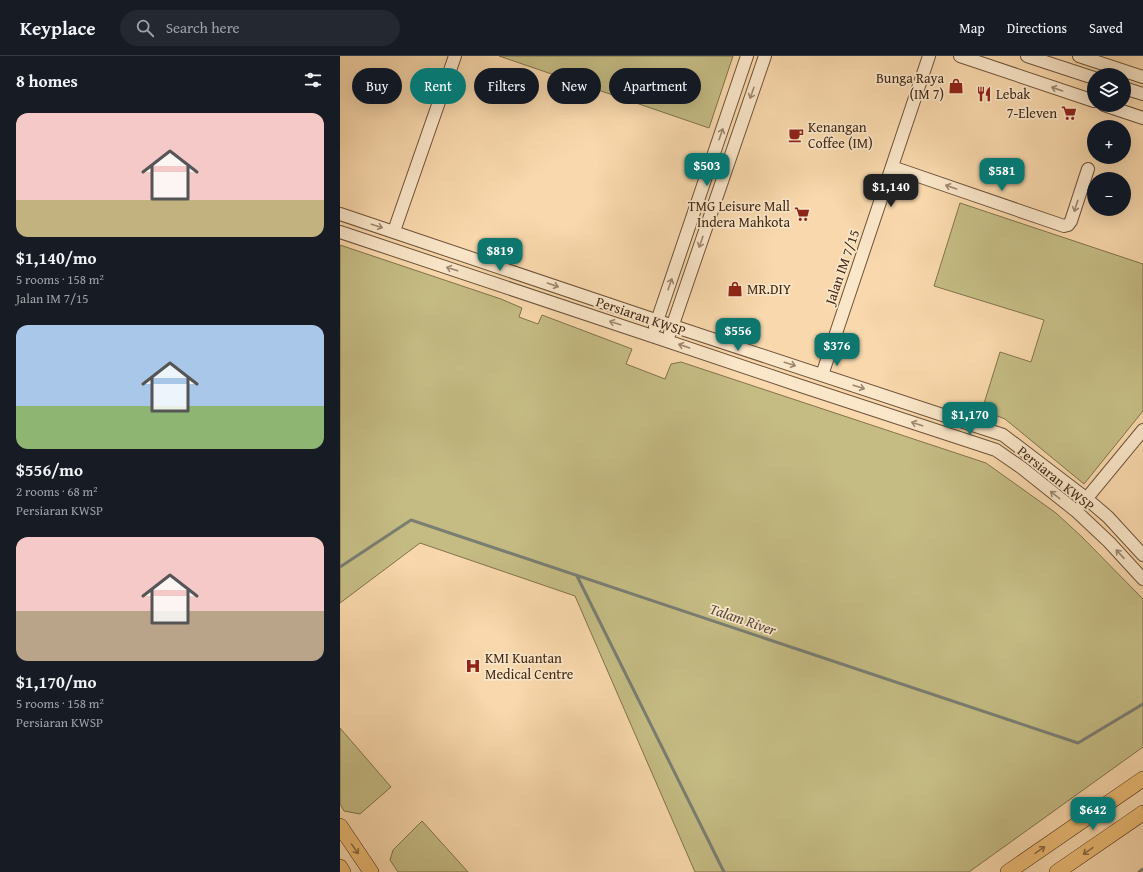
<!DOCTYPE html>
<html lang="en">
<head>
<meta charset="utf-8">
<style>
  :root { --surface:#171b24; --page:#242831; --text:#f1f3f6; --muted:#9ea1a6; --line:#363941; --accent:#0f766e }
  body { margin:0; font-family:"Gentium Book Plus",serif; background:var(--page); color:var(--text); height:100vh; display:flex; flex-direction:column; font-size:15px; white-space:nowrap }
  * { box-sizing:border-box; margin:0 }
  p { font-size:13px; color:var(--muted) }
  .icon { flex:none; width:22px; height:22px; fill:none; stroke:currentColor; stroke-width:2; stroke-linecap:round; stroke-linejoin:round }
  .map { position:relative; flex:1; overflow:hidden }
  .drawer { display:flex; flex-direction:column; background:var(--surface); width:340px }
  .drawer>* { flex:none }
  .hud { position:absolute; left:12px; top:12px; width:380px; height:36px; display:flex; gap:8px }
  .fabs { position:absolute; left:747px; top:12px; display:grid; gap:8px }
  .fabs a { display:grid; place-items:center; width:44px; height:44px; border-radius:50%; background:var(--surface); box-shadow:0 4px 16px #0002; font-size:20px }
  .price { position:absolute; translate:-50% -34px; padding:0 9px; border-radius:8px; background:var(--accent); color:#fff; font-size:13px; line-height:26px; filter:drop-shadow(0 1px 2px #0008) }
  .price::after { content:''; position:absolute; left:50%; top:24px; width:12px; height:9px; margin-left:-6px; background:inherit; clip-path:polygon(0 0,100% 0,50% 100%) }
  .price.active { background:#222; color:#fff }
  ul { padding:0; list-style:none }
  li { display:grid; align-content:center; gap:8px; height:212px; padding:0 16px }
  li span { display:grid; place-items:center; height:124px; border-radius:12px; color:#555 }
  li>.icon { margin-inline-start:auto }
  span .icon { width:72px; height:72px; fill:#fffc; stroke-width:1 }
  li b { font-size:17px }
  h2 { display:flex; justify-content:space-between; align-items:center; height:48px; padding:0 16px; font-size:17px }
  .chip { padding:0 14px; border-radius:18px; background:var(--surface); box-shadow:0 4px 16px #0002; font-size:14px; line-height:36px }
  .chip.active { background:var(--accent); color:#fff }
  header { display:flex; align-items:center; gap:24px; box-sizing:border-box; height:56px; padding:0 20px; background:var(--surface); border-bottom:1px solid var(--line) }
  header strong { font-size:19px }
  nav { display:flex; gap:22px; margin-inline-start:auto; font-size:14px }
  .search { width:280px; height:36px; background:var(--page); display:flex; align-items:center; gap:10px; box-sizing:border-box; padding:0 14px; border-radius:22px; color:var(--muted); font-size:15px }
  main { display:flex; flex:1; min-height:0 }
  .map>svg:first-child { display:block }
  .green { fill:#c5bc84; stroke:#82724c }
  .lines { fill:none; stroke-linecap:round; stroke-linejoin:round }
  .stream { stroke:#7a7e73; stroke-width:3 }
  .minor-casing { stroke:#6e5339; stroke-width:14 }
  .major-casing { stroke:#402713; stroke-width:16 }
  .minor { stroke:#fae6c9; stroke-width:12 }
  .major { stroke:#ecbc76; stroke-width:15 }
  .oneway { stroke:#9d866e }
  .oneway2 { stroke:#8d6a40 }
  .labels { text-anchor:middle; dominant-baseline:central; stroke-width:3.5; stroke-linejoin:round; paint-order:stroke }
  .poi-label { font-size:14px; fill:#402713; stroke:#fae6c9; text-anchor:start }
  .street-label { font-size:14px; fill:#402713; stroke:#fae6c9 }
  .water-label { font-size:15px; font-style:italic; fill:#584b3b; stroke:#fae6c9 }
</style>
</head>
<body>
<header>
<strong>Keyplace</strong>
<div class="search"><svg class="icon" aria-label="search" viewBox="0 0 24 24"><circle cx="10" cy="10" r="6"/><path d="M15 15l6 6"/></svg>Search here</div>
<nav><a>Map</a><a>Directions</a><a>Saved</a></nav>
</header>
<main>
<section class="drawer">
<h2>8 homes<svg class="icon" aria-label="filters" viewBox="0 0 24 24"><path d="M4 7h16M4 17h16"/><circle cx="9" cy="7" r="2"/><circle cx="15" cy="17" r="2"/></svg></h2>
<ul>
<li><span style="background:linear-gradient(#f6c9c9 70%,#c2b280 0)"><svg class="icon" aria-label="home" viewBox="0 0 24 24"><path d="M3 11l9-7 9 7M6 9v11h12V9"/></svg></span><div><b>$1,140/mo</b><p>5 rooms · 158 m²</p><p>Jalan IM 7/15</p></div></li>
<li><span style="background:linear-gradient(#a9c7e8 65%,#8fb573 0)"><svg class="icon" aria-label="home" viewBox="0 0 24 24"><path d="M3 11l9-7 9 7M6 9v11h12V9"/></svg></span><div><b>$556/mo</b><p>2 rooms · 68 m²</p><p>Persiaran KWSP</p></div></li>
<li><span style="background:linear-gradient(#f6c9c9 60%,#b9a48a 0)"><svg class="icon" aria-label="home" viewBox="0 0 24 24"><path d="M3 11l9-7 9 7M6 9v11h12V9"/></svg></span><div><b>$1,170/mo</b><p>5 rooms · 158 m²</p><p>Persiaran KWSP</p></div></li>
</ul>
</section>
<div class="map">
<svg width="803" height="816" viewBox="0 0 803 816">
  <rect width="100%" height="100%" fill="#f8d8ac"/>
  <filter id="stains"><feTurbulence type="fractalNoise" baseFrequency=".005" numOctaves="4"/><feColorMatrix values="0 0 0 0 .2 0 0 0 0 .09 0 0 0 0 .02 0 0 0 .5 -.17"/></filter>
  <radialGradient id="worn" r=".72"><stop offset=".6" stop-color="#630" stop-opacity="0"/><stop offset="1" stop-color="#630" stop-opacity=".3"/></radialGradient>
  <path class="green" d="M159,0h234l-24,72z
    M620,147l183,61v147l-59,73 -79,-65 -23,-9 18,-58 31,10 13,-42 -110,-34z
    M0,189l161,54 21,9 -3,9 19,7 4,-9 90,34 -6,15 39,15 6,-15 10,-2 305,101 70,50 26,24 61,62v148l-174,125h-274l-120,-276 -155,-53 -80,60z
    M0,672l51,59 -31,27 -16,-3 -4,-7z
    M82,765l46,51h-70l-8,-12 3,-10z"/>
  <g class="lines">
    <path class="stream" d="M0,511l71,-47 667,223 65,-39
      M237,520l147,296
      M799,816l4,-3"/>
    <g class="minor-casing">
      <path id="minor" d="M620,0l134,45
        M687,0l67,22
        M739,0l64,21
        M784,32l19,6
        M764,49l39,13
        M552,111l172,59 4,-1 3,-4 17,-52
        M0,158l333,112 324,107 6,2 84,64 21,18 35,38
        M54,175l61,-175
        M0,176l312,104 149,50 195,64 26,18 54,43 33,31 34,37
        M315,271l92,-271
        M330,277l95,-277
        M482,319l107,-319
        M742,448l61,-74"/>
    </g>
    <g class="major-casing">
      <path id="major" d="M0,770l31,46
        M0,811l3,5
        M668,816l135,-93
        M717,816l86,-59"/>
    </g>
    <use href="#minor" class="minor"/>
    <use href="#major" class="major"/>
  </g>
  <defs><path id="oneway-shaft" d="M-6 0H5M1.5-3L5.5 0L1.5 3" fill="none" stroke-width="1.6" stroke-linecap="round" stroke-linejoin="round"/></defs>
  <g class="oneway">
    <use href="#oneway-shaft" transform="translate(717 33) rotate(-161)"/>
    <use href="#oneway-shaft" transform="translate(412 37) rotate(109)"/>
    <use href="#oneway-shaft" transform="translate(381 78) rotate(-71)"/>
    <use href="#oneway-shaft" transform="translate(611 131) rotate(-161)"/>
    <use href="#oneway-shaft" transform="translate(736 150) rotate(108)"/>
    <use href="#oneway-shaft" transform="translate(37 170) rotate(18)"/>
    <use href="#oneway-shaft" transform="translate(361 186) rotate(109)"/>
    <use href="#oneway-shaft" transform="translate(112 213) rotate(-162)"/>
    <use href="#oneway-shaft" transform="translate(330 228) rotate(-71)"/>
    <use href="#oneway-shaft" transform="translate(213 229) rotate(19)"/>
    <use href="#oneway-shaft" transform="translate(275 267) rotate(-162)"/>
    <use href="#oneway-shaft" transform="translate(344 290) rotate(-161)"/>
    <use href="#oneway-shaft" transform="translate(450 308) rotate(18)"/>
    <use href="#oneway-shaft" transform="translate(519 331) rotate(18)"/>
    <use href="#oneway-shaft" transform="translate(577 368) rotate(-162)"/>
    <use href="#oneway-shaft" transform="translate(715 439) rotate(-142)"/>
    <use href="#oneway-shaft" transform="translate(780 498) rotate(-133)"/>
  </g>
  <g class="oneway2">
    <use href="#oneway-shaft" transform="translate(15 793) rotate(55)"/>
    <use href="#oneway-shaft" transform="translate(700 794) rotate(-35)"/>
    <use href="#oneway-shaft" transform="translate(748 795) rotate(145)"/>
  </g>
  <defs>
    <g id="shop-bare" transform="scale(1.2)"><path d="M-5-2.5h2.3a2.7 3.5 0 0 1 5.4 0H5L5.5 6h-11ZM-1.5-2.5h3a1.5 2.3 0 0 0-3 0Z" fill="#8f2418" stroke="#fae6c9" stroke-width="2.5" paint-order="stroke"/></g>
    <g id="restaurant-bare" transform="scale(1.2)"><path d="M-5-6h1v4h1v-4h1v4h1v-4h1v5L-1.5 .5V6h-2V.5L-5-1ZM5-6V6H3V1.5H1.5Q1.5-4 5-6Z" fill="#8f2418" stroke="#fae6c9" stroke-width="2.5" paint-order="stroke"/></g>
    <g id="supermarket-bare" transform="scale(1.2)"><path d="M-6-5.5h2.5l.6 2H6L4.5 2H-2.5L-4.4-4H-6ZM-1.5 3.2a1.3 1.3 0 1 0 .1 0ZM3 3.2a1.3 1.3 0 1 0 .1 0Z" fill="#8f2418" stroke="#fae6c9" stroke-width="2.5" paint-order="stroke"/></g>
    <g id="cafe-bare" transform="scale(1.2)"><path d="M-5.5-4.5H6V0H3Q3 3.5 0 3.5H-2.5Q-5.5 3.5-5.5 0ZM3-3.2v2h1.7v-2ZM-6 4.5H4V6H-6Z" fill="#8f2418" stroke="#fae6c9" stroke-width="2.5" paint-order="stroke"/></g>
    <g id="hospital-bare" transform="scale(1.2)"><path d="M-5-5h3v3.5h4V-5h3V5h-3V1.5h-4V5h-3Z" fill="#8f2418" stroke="#fae6c9" stroke-width="2.5" paint-order="stroke"/></g>
  </defs>
  <g fill-rule="evenodd">
    <use href="#shop-bare" x="616" y="30"/>
    <use href="#restaurant-bare" x="644" y="38"/>
    <use href="#supermarket-bare" x="729" y="57"/>
    <use href="#cafe-bare" x="456" y="79"/>
    <use href="#supermarket-bare" x="462" y="158"/>
    <use href="#shop-bare" x="395" y="233"/>
    <use href="#hospital-bare" x="133" y="610"/>
  </g>
  <g class="labels">
    <g class="poi-label">
      <text x="604" y="22" text-anchor="end">Bunga Raya<tspan x="604" dy="16">(IM 7)</tspan></text>
      <text x="656" y="38">Lebak</text>
      <text x="717" y="57" text-anchor="end">7-Eleven</text>
      <text x="468" y="71">Kenangan<tspan x="468" dy="16">Coffee (IM)</tspan></text>
      <text x="450" y="150" text-anchor="end">TMG Leisure Mall<tspan x="450" dy="16">Indera Mahkota</tspan></text>
      <text x="407" y="233">MR.DIY</text>
      <text x="145" y="602">KMI Kuantan<tspan x="145" dy="16">Medical Centre</tspan></text>
    </g>
    <g class="street-label">
      <text transform="translate(502 211) rotate(-71)">Jalan IM 7/15</text>
      <text transform="translate(301 260) rotate(19)">Persiaran KWSP</text>
      <text transform="translate(716 422) rotate(39)">Persiaran KWSP</text>
    </g>
    <g class="water-label">
      <text transform="translate(403 563) rotate(19)">Talam River</text>
    </g>
  </g>
  <rect width="100%" height="100%" filter="url(#stains)"/>
  <rect width="100%" height="100%" fill="url(#worn)"/>
</svg>
<div class="fabs">
<a><svg class="icon" aria-label="layers" viewBox="0 0 24 24"><path d="M12 4l9 5-9 5-9-5zM3 14l9 5 9-5"/></svg></a>
<a>+</a>
<a>−</a>
</div>
<b class="price" style="left:367px;top:131px">$503</b>
<b class="price" style="left:662px;top:136px">$581</b>
<b class="price active" style="left:551px;top:152px">$1,140</b>
<b class="price" style="left:160px;top:216px">$819</b>
<b class="price" style="left:398px;top:296px">$556</b>
<b class="price" style="left:497px;top:311px">$376</b>
<b class="price" style="left:630px;top:380px">$1,170</b>
<b class="price" style="left:753px;top:775px">$642</b>
<div class="hud">
<a class="chip">Buy</a>
<a class="chip active">Rent</a>
<a class="chip">Filters</a>
<a class="chip">New</a>
<a class="chip">Apartment</a>
</div>
</div>
</main>
</body>
</html>
